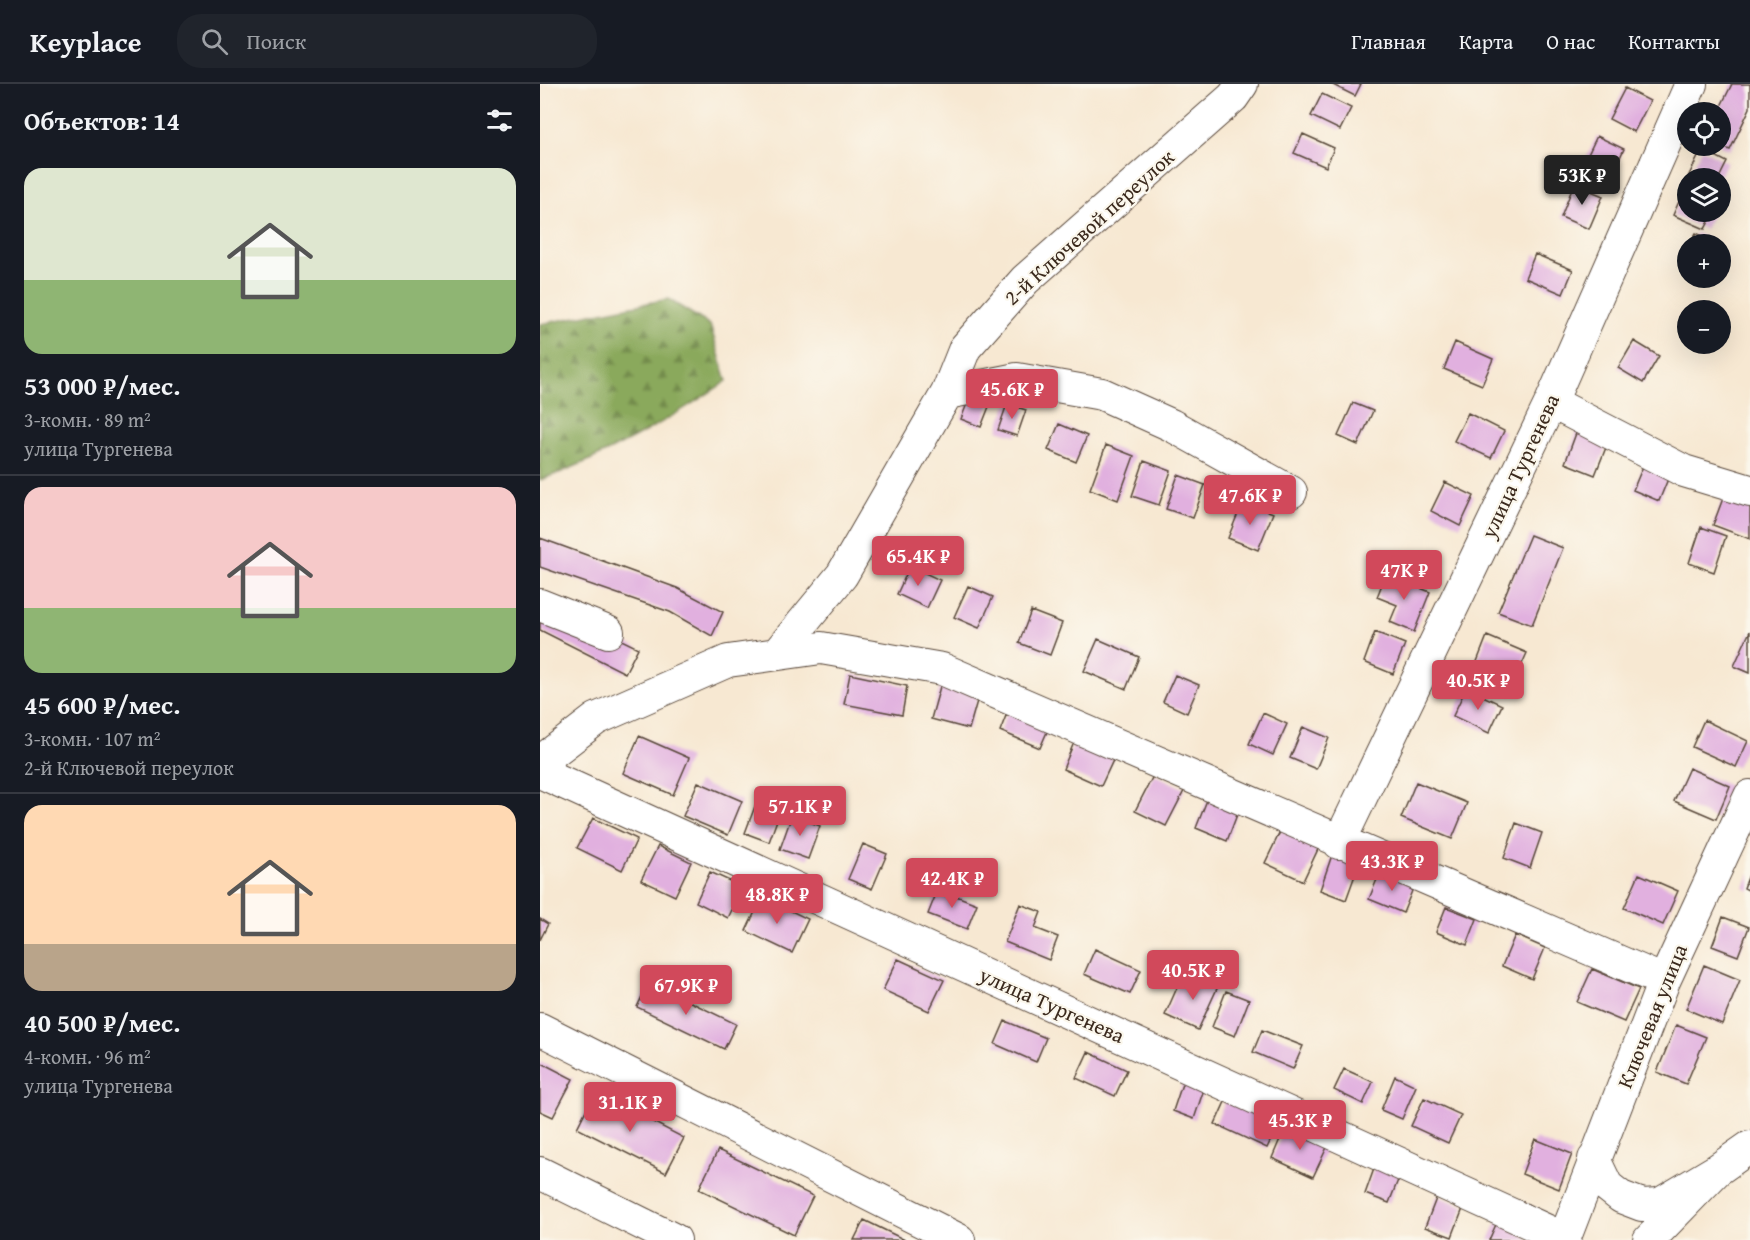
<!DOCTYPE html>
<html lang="ru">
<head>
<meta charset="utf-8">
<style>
  :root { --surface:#171b24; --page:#20242c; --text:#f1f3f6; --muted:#9ea1a6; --line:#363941; --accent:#d1495b }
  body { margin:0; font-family:"Gentium Book Plus",serif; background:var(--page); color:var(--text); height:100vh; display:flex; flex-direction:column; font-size:22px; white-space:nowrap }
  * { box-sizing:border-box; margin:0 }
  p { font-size:20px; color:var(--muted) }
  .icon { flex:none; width:33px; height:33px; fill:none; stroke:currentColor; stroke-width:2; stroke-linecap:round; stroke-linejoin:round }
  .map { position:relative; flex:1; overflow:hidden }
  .details { display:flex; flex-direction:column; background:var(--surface); width:540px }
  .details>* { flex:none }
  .buttons { position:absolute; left:1137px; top:18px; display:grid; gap:12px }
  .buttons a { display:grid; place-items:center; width:54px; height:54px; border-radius:50%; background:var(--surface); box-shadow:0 6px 24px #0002; font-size:30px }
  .price { position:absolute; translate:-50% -51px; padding:0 14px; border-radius:6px; background:var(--accent); color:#fff; font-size:20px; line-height:39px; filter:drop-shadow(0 2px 3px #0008) }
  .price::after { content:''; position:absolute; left:50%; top:36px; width:18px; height:14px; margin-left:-9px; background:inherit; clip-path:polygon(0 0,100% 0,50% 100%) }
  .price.current { background:#222; color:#fff }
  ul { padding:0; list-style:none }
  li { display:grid; align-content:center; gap:12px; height:318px; padding:0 24px }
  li+li { border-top:2px solid var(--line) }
  li span { display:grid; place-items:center; height:186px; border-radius:18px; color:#555 }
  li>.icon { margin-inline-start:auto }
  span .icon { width:108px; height:108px; fill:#fffc; stroke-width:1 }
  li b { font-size:26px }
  h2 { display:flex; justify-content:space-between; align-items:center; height:72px; padding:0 24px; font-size:26px }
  header { display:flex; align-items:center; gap:36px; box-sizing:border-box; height:84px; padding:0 30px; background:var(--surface); border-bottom:2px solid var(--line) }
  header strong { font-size:28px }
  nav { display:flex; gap:33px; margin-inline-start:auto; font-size:21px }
  .search { width:420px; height:54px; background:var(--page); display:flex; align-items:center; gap:15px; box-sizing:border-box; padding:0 21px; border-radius:24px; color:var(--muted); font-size:22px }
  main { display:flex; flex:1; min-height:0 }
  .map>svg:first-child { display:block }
  .forest { fill:url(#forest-firs); stroke:#626a3d; stroke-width:1.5 }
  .building { fill:#e1b0df }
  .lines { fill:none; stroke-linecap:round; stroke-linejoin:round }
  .minor-casing { stroke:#574639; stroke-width:34 }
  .minor { stroke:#fff; stroke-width:32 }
  .labels { text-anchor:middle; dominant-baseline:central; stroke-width:4.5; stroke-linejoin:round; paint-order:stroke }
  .street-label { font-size:21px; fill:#3b2a1e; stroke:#fbf7ec }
</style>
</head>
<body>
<header>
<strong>Keyplace</strong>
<div class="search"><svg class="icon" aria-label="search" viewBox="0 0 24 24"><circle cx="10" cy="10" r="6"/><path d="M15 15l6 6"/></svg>Поиск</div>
<nav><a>Главная</a><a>Карта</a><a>О нас</a><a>Контакты</a></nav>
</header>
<main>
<section class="details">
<h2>Объектов: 14<svg class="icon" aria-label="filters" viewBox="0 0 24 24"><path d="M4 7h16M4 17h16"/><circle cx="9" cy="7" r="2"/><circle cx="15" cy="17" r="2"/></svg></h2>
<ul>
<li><span style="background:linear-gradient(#dfe7d0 60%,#8fb573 0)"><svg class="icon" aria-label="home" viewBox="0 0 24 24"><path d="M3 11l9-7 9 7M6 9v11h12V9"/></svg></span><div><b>53 000 ₽/мес.</b><p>3-комн. · 89 m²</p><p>улица Тургенева</p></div></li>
<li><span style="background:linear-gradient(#f6c9c9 65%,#8fb573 0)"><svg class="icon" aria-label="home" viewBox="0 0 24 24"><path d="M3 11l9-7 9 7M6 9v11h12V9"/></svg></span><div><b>45 600 ₽/мес.</b><p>3-комн. · 107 m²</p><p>2-й Ключевой переулок</p></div></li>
<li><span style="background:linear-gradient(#ffd9b3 75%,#b9a48a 0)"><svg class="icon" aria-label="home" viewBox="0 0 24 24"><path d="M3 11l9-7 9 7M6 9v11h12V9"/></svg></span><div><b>40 500 ₽/мес.</b><p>4-комн. · 96 m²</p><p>улица Тургенева</p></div></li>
</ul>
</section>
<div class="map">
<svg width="1210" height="1156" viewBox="0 0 1210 1156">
  <defs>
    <pattern id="forest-firs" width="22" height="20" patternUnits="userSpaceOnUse" patternTransform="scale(1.5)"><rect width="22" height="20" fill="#8aa95c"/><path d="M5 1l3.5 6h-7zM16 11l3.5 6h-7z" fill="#728a4b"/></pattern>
  </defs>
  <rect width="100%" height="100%" fill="#fbf7ec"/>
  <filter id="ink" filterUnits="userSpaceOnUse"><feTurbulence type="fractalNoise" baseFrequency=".0167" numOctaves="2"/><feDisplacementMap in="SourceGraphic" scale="12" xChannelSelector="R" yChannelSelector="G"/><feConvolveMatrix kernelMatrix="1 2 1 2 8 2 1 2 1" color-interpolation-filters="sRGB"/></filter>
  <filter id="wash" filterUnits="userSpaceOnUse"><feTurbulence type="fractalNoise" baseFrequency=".008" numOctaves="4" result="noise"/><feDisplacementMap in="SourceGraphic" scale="24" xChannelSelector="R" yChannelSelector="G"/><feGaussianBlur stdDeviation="1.35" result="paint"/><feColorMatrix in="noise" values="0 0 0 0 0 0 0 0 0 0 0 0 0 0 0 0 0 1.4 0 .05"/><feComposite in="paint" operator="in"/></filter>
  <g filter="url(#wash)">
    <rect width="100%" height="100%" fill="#f7e8d2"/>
    <path class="forest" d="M128,215l42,26 17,56c-60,40 -119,75 -187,99v-156z"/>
    <g id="blocks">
      <path class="building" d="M791,0h30l-6,12z
        M1192,0h18v24l-20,42 -10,-4v-34h-2z
        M1085,4l25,13 -16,31 -25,-13z
        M782,10l29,14 -11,22 -29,-14z
        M763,50l31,14 -8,19 -32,-14z
        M1057,52l27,13 -15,31 -27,-13z
        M1162,65l25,13 -8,16 -31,-1z
        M1034,100l29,12 -14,33 -28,-12z
        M1141,113l7,3v12h26l-9,17 -32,-14z
        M1156,149l23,11h-29z
        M995,170l38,16 -10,24 -38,-16z
        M1094,257l25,15 -16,27 -25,-15z
        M915,258l38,17 -11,26 -38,-16z
        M432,307l20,8 -11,28 -20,-8z
        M813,319l20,8 -15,34 -20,-9z
        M467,320l19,6 -9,26 -19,-6z
        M928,329l36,18 -13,27 -37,-17z
        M519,340l28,12 -11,26 -28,-12z
        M1038,344l31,12 -14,35 -30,-12z
        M566,361l28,11 -16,44 -28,-11z
        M1106,375l26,10 -13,32 -26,-11z
        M604,377l27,10 -12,34 -27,-9z
        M638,391l27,10 -12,33 -27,-9z
        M905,398l29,14 -14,30 -29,-15z
        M1185,409l25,10v36l-37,-14z
        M703,417l30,12 -15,37 -30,-12z
        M1161,443l25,9 -12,36 -25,-9z
        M990,451l33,13 -31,77 -34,-13z
        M0,454l137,50 46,24 -11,24 -42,-24 -130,-45z
        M370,482l30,14 -13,28 -30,-14z
        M846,490l44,18 -16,40 -24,-10 7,-17 -20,-8z
        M428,502l25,11 -14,31 -25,-11z
        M0,516l98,48 -13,25 -85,-43z
        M491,527l31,12 -12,32 -31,-12z
        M1210,547v42l-16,-7z
        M835,548l30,12 -12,30 -29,-12z
        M947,552l40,17 -9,20 -10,-5 -9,21 -28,-12z
        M558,555l41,18 -13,32 -42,-18z
        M310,590l57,12 -5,29 -58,-11z
        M635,591l24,10 -12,28 -24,-11z
        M401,599l38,11 -10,35 -38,-10z
        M926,604l36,17 -13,28 -36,-17z
        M469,624l41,17 -10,23 -40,-17z
        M723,629l24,11 -14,31 -24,-11z
        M1164,636l44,21 -12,26 -44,-20z
        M763,643l26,11 -13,31 -26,-11z
        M99,652l50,22 -16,37 -50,-22z
        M535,656l39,18 -13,28 -38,-17z
        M1149,684l41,18 -14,33 -42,-18z
        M614,690l31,15 -19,37 -31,-15z
        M158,698l44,19 -14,34 -45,-19z
        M876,698l51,21 -15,36 -51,-21z
        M667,716l31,12 -11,29 -31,-13z
        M217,717l24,8 -12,33 -24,-9z
        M252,731l28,11 -12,33 -28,-10z
        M53,734l44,21 -15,31 -45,-22z
        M976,739l26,10 -12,35 -26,-10z
        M741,746l38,17 -16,34 -38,-18z
        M323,760l24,10 -15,35 -24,-10z
        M118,762l33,16 -16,34 -34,-16z
        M792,771l27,9 -13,36 -26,-10z
        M170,788l33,15 -15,31 -32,-16z
        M840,788l34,14 -11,27 -34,-14z
        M1210,788v19l-6,-3z
        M1099,790l39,17 -15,34 -39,-17z
        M398,805l39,15 -10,25 -39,-15z
        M222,813l46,22 -16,34 -46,-22z
        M480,820l21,8 -6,16 23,9 -9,23 -44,-18z
        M906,823l31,12 -10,26 -31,-13z
        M1183,833l26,10 -11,29 -26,-10z
        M0,835l8,5 -8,16z
        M975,851l30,13 -13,31 -30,-13z
        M555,865l46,21 -11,24 -46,-20z
        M358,875l46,21 -15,31 -46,-21z
        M1164,881l36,15 -18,44 -36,-15z
        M1052,885l47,20 -15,33 -47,-20z
        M657,887l23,11 -22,48 -33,-15 15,-34 11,5z
        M109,898l87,42 -12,25 -87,-42z
        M686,907l23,9 -14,36 -23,-9z
        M465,937l41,17 -10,24 -41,-18z
        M1136,941l30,12 -20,47 -29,-12z
        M722,946l41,16 -10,23 -40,-17z
        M548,968l39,18 -12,26 -39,-18z
        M0,978l33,17 -20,38 -13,-6z
        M804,985l29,13 -10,22 -29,-14z
        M855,992l21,10 -14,33 -21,-9z
        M644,994l21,8 -11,33 -21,-8z
        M690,1007l52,25 -15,32 -52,-24z
        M55,1008l89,46 -18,35 -89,-45z
        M884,1014l37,17 -13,28 -37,-17z
        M746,1041l43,18 -16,34 -41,-19z
        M995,1055l37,15 -13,35 -37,-15z
        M178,1066l95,46 -19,39 -95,-46z
        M835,1082l25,9 -11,28 -24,-9z
        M897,1112l27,10 -12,31 -27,-10z
        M324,1136l41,20h-51z
        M958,1136l33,20h-42z"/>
    </g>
  </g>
  <g filter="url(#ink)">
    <use href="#blocks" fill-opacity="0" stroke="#574639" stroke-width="1.5"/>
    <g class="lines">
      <g class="minor-casing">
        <path id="minor" d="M407,309l70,-14 85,15 69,31 120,67
          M1011,318l133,69 66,20
          M0,521l68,27
          M237,570l65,-79 105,-182 18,-45 60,-68 208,-183 9,-13
          M0,678l56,-43 132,-58 93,-13 121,21 722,312
          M0,688l1023,466
          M799,759l212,-441 140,-318
          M0,945l419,211
          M1054,1075l13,27 14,11 21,8 18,-1 57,-34
          M0,1089l135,67
          M1024,1156l100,-259 86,-185
          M1109,1156l68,-70 33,-23"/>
      </g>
      <use href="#minor" class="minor"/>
    </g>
  </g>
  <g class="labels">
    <g class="street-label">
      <text transform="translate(549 143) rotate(-42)">2-й Ключевой переулок</text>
      <text transform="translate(980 382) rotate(-65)">улица Тургенева</text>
      <text transform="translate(512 921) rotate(24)">улица Тургенева</text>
      <text transform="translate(1112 932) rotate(-68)">Ключевая улица</text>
    </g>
  </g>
</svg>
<div class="buttons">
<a><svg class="icon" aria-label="locate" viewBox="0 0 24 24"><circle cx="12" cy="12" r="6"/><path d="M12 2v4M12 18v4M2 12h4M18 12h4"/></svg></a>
<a><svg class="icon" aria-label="layers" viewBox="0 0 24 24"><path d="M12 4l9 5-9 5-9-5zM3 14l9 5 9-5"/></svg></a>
<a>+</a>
<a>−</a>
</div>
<b class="price current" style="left:1042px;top:122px">53K ₽</b>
<b class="price" style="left:472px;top:336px">45.6K ₽</b>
<b class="price" style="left:710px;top:442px">47.6K ₽</b>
<b class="price" style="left:378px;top:503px">65.4K ₽</b>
<b class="price" style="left:864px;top:517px">47K ₽</b>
<b class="price" style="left:938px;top:627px">40.5K ₽</b>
<b class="price" style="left:260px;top:753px">57.1K ₽</b>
<b class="price" style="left:852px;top:808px">43.3K ₽</b>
<b class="price" style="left:412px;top:825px">42.4K ₽</b>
<b class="price" style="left:237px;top:841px">48.8K ₽</b>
<b class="price" style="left:653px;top:917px">40.5K ₽</b>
<b class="price" style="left:146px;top:932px">67.9K ₽</b>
<b class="price" style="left:90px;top:1049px">31.1K ₽</b>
<b class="price" style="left:760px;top:1067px">45.3K ₽</b>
</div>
</main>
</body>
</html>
